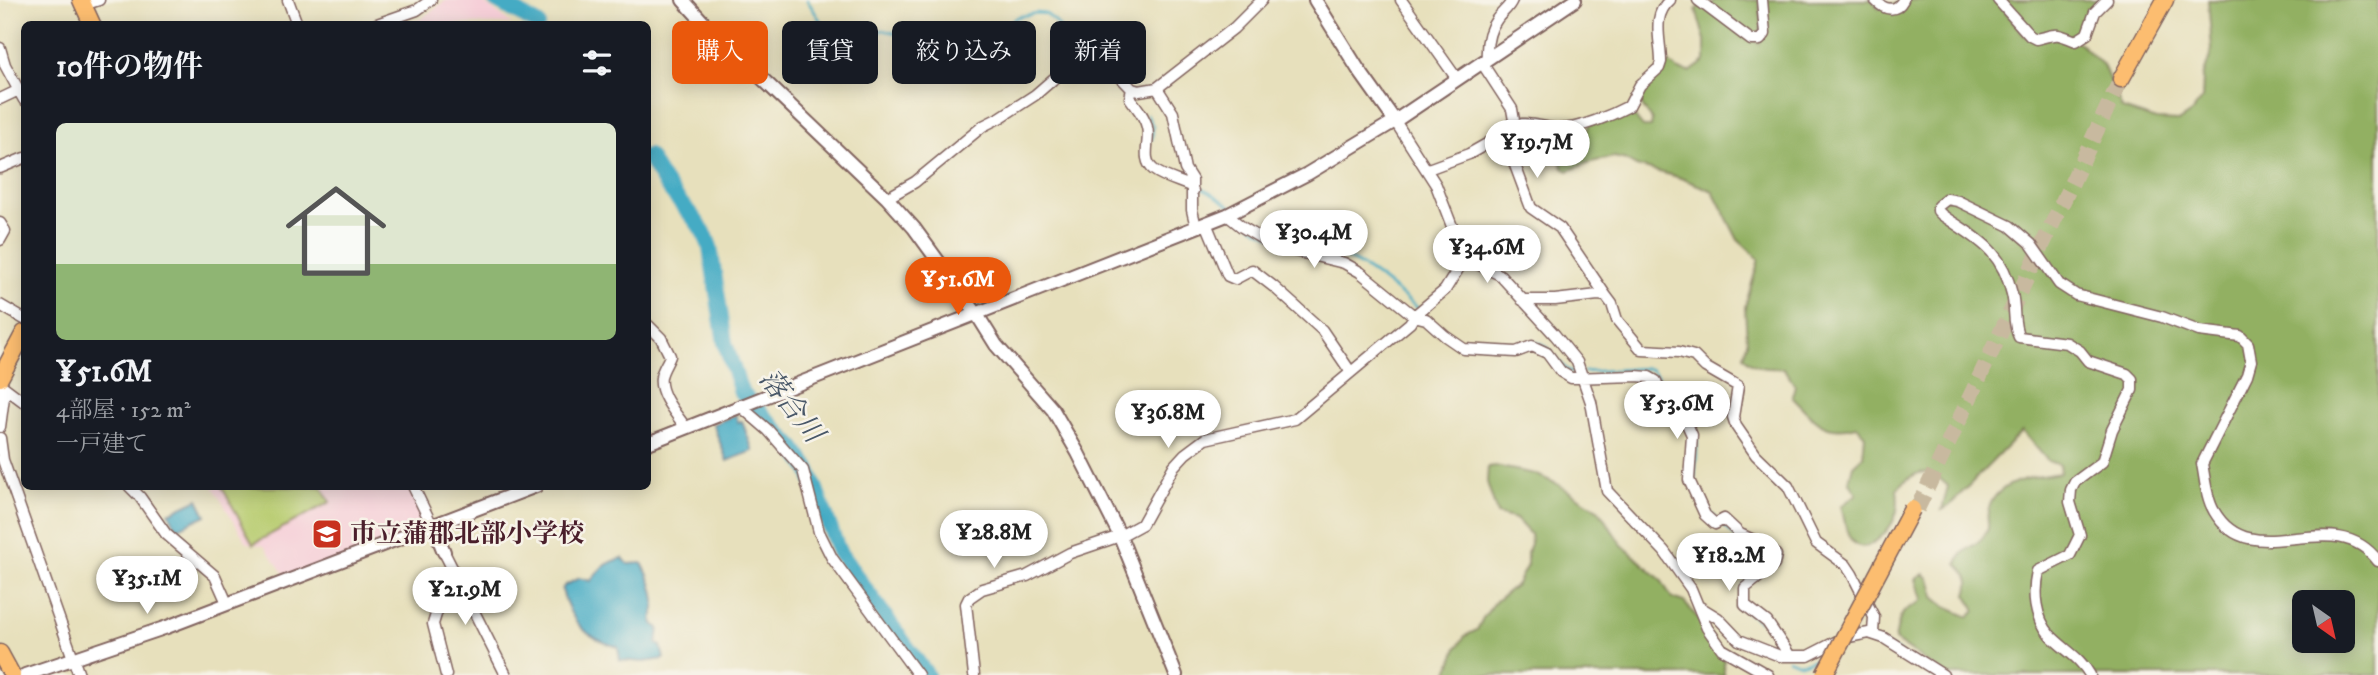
<!DOCTYPE html>
<html lang="ja">
<head>
<meta charset="utf-8">
<style>
  :root { --surface:#171b24; --page:#20242c; --text:#f1f3f6; --muted:#9ea1a6; --line:#363941; --accent:#ea580c }
  body { margin:0; font-family:"IM FELL DW Pica","Noto Serif JP",serif; background:var(--page); color:var(--text); height:100vh; display:flex; flex-direction:column; font-size:26px; white-space:nowrap }
  * { box-sizing:border-box; margin:0 }
  p { font-size:23px; color:var(--muted) }
  .icon { flex:none; width:38px; height:38px; fill:none; stroke:currentColor; stroke-width:2; stroke-linecap:round; stroke-linejoin:round }
  .map { position:relative; flex:1; overflow:hidden }
  .sheet { position:absolute; left:21px; top:21px; width:630px; height:469px; display:flex; flex-direction:column; background:var(--surface); border-radius:10px; box-shadow:0 4px 18px #0003 }
  .sheet>* { flex:none }
  .hud { position:absolute; left:672px; top:21px; width:665px; height:63px; display:flex; gap:14px }
  .needle { width:46px; rotate:146deg }
  .tools { position:absolute; left:2292px; top:590px; display:grid; gap:14px }
  .tools a { display:grid; place-items:center; width:63px; height:63px; border-radius:10px; background:var(--surface); box-shadow:0 4px 18px #0003; font-size:35px }
  .price { position:absolute; translate:-50% -60px; padding:0 16px; border-radius:24px; background:#fff; color:#222; font-size:23px; line-height:46px; filter:drop-shadow(0 2px 4px #0008) }
  .price::after { content:''; position:absolute; left:50%; top:42px; width:21px; height:16px; margin-left:-10px; background:inherit; clip-path:polygon(0 0,100% 0,50% 100%) }
  .price.on { background:var(--accent); color:#fff }
  ul { padding:0; list-style:none }
  li { display:grid; align-content:center; gap:14px; height:371px; padding:0 35px }
  li+li { border-top:2px solid var(--line) }
  li span { display:grid; place-items:center; height:217px; border-radius:10px; color:#555 }
  li>.icon { margin-inline-start:auto }
  span .icon { width:126px; height:126px; fill:#fffc; stroke-width:1 }
  li b { font-size:30px }
  h2 { display:flex; justify-content:space-between; align-items:center; height:84px; padding:0 35px; font-size:30px }
  .chip { padding:0 24px; border-radius:10px; background:var(--surface); box-shadow:0 4px 18px #0003; font-size:24px; line-height:63px }
  .chip.on { background:var(--accent); color:#fff }
  .map>svg:first-child { display:block }
  .built { fill:#f6cfd8 }
  .green { fill:#b8cc6f; stroke:#81764d; stroke-width:2 }
  .forest { fill:#92b062; stroke:#6e6846; stroke-width:2; fill-rule:evenodd }
  .water { fill:#45abc4; stroke:#486578; stroke-width:2 }
  .lines { fill:none; stroke-linecap:round; stroke-linejoin:round }
  .stream { stroke:#45abc4; stroke-width:2.5 }
  .river { stroke:#45abc4; stroke-width:16 }
  .trunk-tunnel { stroke:#c8b99f; stroke-width:16; stroke-dasharray:16 8; stroke-linecap:butt }
  .minor-casing { stroke:#81635e; stroke-width:13 }
  .tertiary-casing { stroke:#81635e; stroke-width:16 }
  .primary-casing { stroke:#81635e; stroke-width:19 }
  .trunk-casing { stroke:#81635e; stroke-width:19 }
  .minor { stroke:#fff; stroke-width:10 }
  .tertiary { stroke:#fff; stroke-width:12 }
  .primary { stroke:#fcbd6f; stroke-width:16 }
  .trunk { stroke:#fcbd6f; stroke-width:16 }
  .trunk-bridge-casing { stroke:#81635e; stroke-width:19; stroke-linecap:butt }
  .trunk-bridge { stroke:#fcbd6f; stroke-width:16 }
  .labels { text-anchor:middle; dominant-baseline:central; stroke-width:5; stroke-linejoin:round; paint-order:stroke }
  .poi-label { font-size:26px; font-weight:bold; fill:#4a1f2b; stroke:#f7f3e8; text-anchor:start }
  .water-label { font-size:28px; font-style:italic; fill:#485768; stroke:#f7f3e8 }
</style>
</head>
<body>
<div class="map">
<svg width="2378" height="675" viewBox="0 0 2378 675">
  <rect width="100%" height="100%" fill="#f7f3e8"/>
  <filter id="ink" filterUnits="userSpaceOnUse"><feTurbulence type="fractalNoise" baseFrequency=".0143" numOctaves="2"/><feDisplacementMap in="SourceGraphic" scale="14" xChannelSelector="R" yChannelSelector="G"/><feConvolveMatrix kernelMatrix="1 2 1 2 8 2 1 2 1" color-interpolation-filters="sRGB"/></filter>
  <filter id="wash" filterUnits="userSpaceOnUse"><feTurbulence type="fractalNoise" baseFrequency=".00686" numOctaves="4" result="noise"/><feDisplacementMap in="SourceGraphic" scale="28" xChannelSelector="R" yChannelSelector="G"/><feGaussianBlur stdDeviation="1.57" result="paint"/><feColorMatrix in="noise" values="0 0 0 0 0 0 0 0 0 0 0 0 0 0 0 0 0 1.4 0 .05"/><feComposite in="paint" operator="in"/></filter>
  <g filter="url(#wash)">
    <rect width="100%" height="100%" fill="#e7e0bc"/>
    <path class="built" d="M446,0h34l32,24h-107l16,-5z
      M213,487h200l21,39 -145,55 -25,-35 -17,-3z"/>
    <path class="green" d="M222,487h100l8,15 -77,42z"/>
    <path class="forest" d="M1714,0h45l3,34 -8,4 -42,-32z
      M1764,0h108l7,8 27,-8h90l30,37h26l28,6 23,22 19,44 35,11 22,1 12,-8 11,-14 1,-22 9,-27 -4,-50h170v675h-432l-51,-35c2,-10 3,-23 11,-30 6,-5 11,-4 16,-11l-6,-20 8,-5c8,6 9,12 10,23l12,10 23,10 6,-6 -8,-16c5,-14 1,-20 -10,-31 4,-16 21,-17 29,-31 5,-7 0,-14 2,-21 6,-32 46,-35 72,-39l-1,-8 -11,-4 -26,-30 -73,75 -7,4 6,-24c-20,-20 -32,-17 -51,3 1,8 2,19 -2,28 -5,14 -32,44 -45,21 -5,-8 -6,-23 -9,-32l16,-12 -8,-13 4,-16 10,-9 2,-21 -8,-9c-34,9 -42,-6 -65,-29l3,-12 -12,-17c-15,1 -30,1 -39,-12l3,-14 -2,-35 14,-48 -21,-19 -25,-49 -35,-14 -42,-11 -10,-6 -12,-3 -27,6 -19,8 -5,-3 -2,-7 21,-15 8,-22 36,-14 5,2 12,15h8l1,-6 -14,-22 3,-11 23,-23 5,-2 10,7 11,2 15,-11v-21l-9,-30 4,-5 59,39zM2305,602h38v38h-38z
      M2002,0h96l-15,28 -7,8 -38,1z
      M1495,466l40,8 22,10 42,26 22,34 40,36 11,18 12,4 15,17 21,30 4,10v16h-277l10,-27 8,-12 12,-6 6,-12 13,-17 21,-17 10,-19v-12l4,-9 -1,-10 -14,-15 -19,-5 -10,-32 1,-15z"/>
    <path class="water" d="M736,415l2,7 4,-1 11,30 -26,10 -14,-37z
      M198,499l8,16 -29,14 -8,-16z
      M623,558l5,6 14,-1c6,11 12,26 13,38 0,9 -4,14 -2,23l6,4 -2,16 4,2 3,13 -20,3 -24,-2 -2,-13c-32,-9 -47,-24 -56,-57l2,-4 15,-8 12,3c8,-13 17,-19 32,-23z"/>
    <g class="lines">
      <path class="stream" d="M807,0l22,34 14,9h11l29,-13 56,14 42,1 36,-28 19,-4 10,1 9,7 14,20 12,9
        M1147,115l6,11 -1,13
        M1155,164l19,11
        M1196,185l14,7 22,15
        M1239,215c30,31 72,27 109,44 25,11 49,33 71,50
        M1534,342l9,2 9,8
        M1511,347l13,-3
        M1556,357c7,9 10,15 22,16
        M1584,372l61,-4 7,2 6,7
        M1685,416c21,16 8,44 10,66
        M1702,498l9,16 26,24 31,14
        M1750,578c-11,8 -11,16 -9,29l18,14
        M1847,646c31,-15 52,7 78,24
        M1788,659l12,5 28,-9"/>
      <path class="river" d="M495,0l43,24
        M648,156c7,11 13,23 21,33 15,20 33,33 41,58l15,96 16,49 53,56 15,22 30,82 88,123"/>
    </g>
  </g>
  <g filter="url(#ink)">
    <g class="lines">
      <path class="trunk-tunnel" d="M1917,509l204,-430"/>
      <g class="minor-casing">
        <path id="minor" d="M288,0l9,24
          M1401,0l56,79
          M1698,0l53,40h9l5,-6 -3,-34
          M1875,0c9,10 21,13 28,0
          M1998,0l32,36 6,3c23,-5 17,-7 40,2l11,-7 8,-22 12,-12
          M83,5l16,-5
          M377,24l40,-14 14,-10
          M0,48l5,17 19,35
          M1487,59c-1,-15 1,-28 10,-40 5,-7 12,-11 15,-19
          M1482,63l30,46 3,17 -5,7 -1,16 22,59 29,20 46,68
          M1157,88l16,25 12,56 7,11v30l4,17
          M1132,89l-2,9c6,9 15,18 17,29 4,14 -7,32 7,43 9,7 25,11 36,16l3,5
          M0,99l19,-9
          M1395,121l41,64 24,62 6,9 8,6 26,13 55,60 22,27 14,40 16,89 57,60 27,38 16,39 15,21 46,26
          M0,168l24,-10
          M1428,169l41,-15 53,-30c13,-1 25,5 38,5 19,0 52,-14 69,-23l11,-21 19,-17 2,-6c0,-22 -10,-46 9,-62
          M887,198l28,-16 68,-56 18,-9 34,-22 46,-40 4,-8 22,16 25,26 7,2 18,-3 77,-60 28,-28
          M1227,215l15,12 32,19 70,17 16,9 54,44 12,3 19,17 19,13 52,3 16,-6 15,7 14,19 10,6 65,-2 13,1 7,4 8,21 23,22 5,11 -3,45 16,35 10,9 9,-5 16,15 29,13 7,8 -2,10 -29,23v17l22,17 23,34
          M0,223l5,8 -5,9
          M1206,223l22,53 7,3 17,-9 22,17 48,43 28,41
          M1522,300h33l43,-5 8,1 6,8 5,16 25,30 37,2 15,4 11,11 33,19 -5,31 3,9 20,29 32,31 28,57 30,22 6,9 22,43 -1,16
          M0,305l24,14
          M648,325l13,13 9,18c-2,6 -8,14 -9,21 -3,17 16,38 25,51
          M0,384l24,18
          M0,387l4,10 -4,30
          M739,405l29,25 35,40 16,62 13,26 86,117
          M0,438l3,22 76,215
          M129,486l11,11 26,37 49,42 12,27
          M413,486l27,56
          M444,552l62,123
          M1700,607l18,11 21,22 41,16h28l35,-18 26,-5 15,5 59,37
          M446,675l-13,-51 18,-58
          M974,675l-8,-71 3,-6 13,-9 45,-13 43,-23 50,-17 22,-12 32,-58 11,-12 20,-15 90,-20 115,-96 4,-7 31,-26 21,-34
          M2090,675c-9,-17 -27,-26 -40,-40 -15,-18 -17,-42 -12,-64l32,-16 10,-20 -10,-33 1,-12 4,-8 27,-20 10,-32 20,-40v-11l-5,-5 -39,-13 -8,-10 -13,-8 -48,-6c-7,-14 -3,-27 -7,-43 -10,-45 -35,-55 -70,-79l-4,-4v-5l9,-7 11,2 52,25 21,18 28,40 17,11 86,22 37,14 41,5 8,8 3,17 -4,14 -45,89c3,14 4,34 12,47 38,66 119,-10 164,50"/>
      </g>
      <g class="tertiary-casing">
        <path id="tertiary" d="M683,0l21,23 183,175 27,30 62,85 20,32 57,65 25,43 42,83 56,139
          M1315,0l43,69 37,52
          M648,443l579,-228 80,-41 88,-53 180,-121
          M440,542l4,10
          M25,675l142,-48 369,-141"/>
      </g>
      <g class="primary-casing">
        <path id="primary" d="M81,0l11,24
          M0,378l24,-45
          M0,653l12,22"/>
      </g>
      <g class="trunk-casing">
        <path id="trunk" d="M2121,79l44,-79"/>
      </g>
      <use href="#minor" class="minor"/>
      <use href="#tertiary" class="tertiary"/>
      <use href="#primary" class="primary"/>
      <use href="#trunk" class="trunk"/>
      <g class="trunk-bridge-casing">
        <path id="trunk-bridge" d="M1824,675l88,-166"/>
      </g>
      <use href="#trunk-bridge" class="trunk-bridge"/>
    </g>
  </g>
  <defs>
    <g id="school-square" transform="scale(1.575)"><rect x="-9" y="-9" width="18" height="18" rx="4" fill="#c8321e" stroke="#f7f3e8"/><path d="M0-5L7-2L0 1L-7-2ZM-4 1L0 2.5L4 1V4Q0 6-4 4Z" fill="#fff"/></g>
  </defs>
  <g fill-rule="evenodd">
    <use href="#school-square" x="327" y="534"/>
  </g>
  <g class="labels">
    <g class="poi-label">
      <text x="350" y="534">市立蒲郡北部小学校</text>
    </g>
    <g class="water-label">
      <text transform="translate(791 406) rotate(52)">落合川</text>
    </g>
  </g>
</svg>
<div class="tools">
<a><svg class="needle" viewBox="-14 -14 28 28"><path d="M0-13l5 13h-10z" fill="#e53935"/><path d="M0 13l5-13h-10z" fill="#9ea1a6"/></svg></a>
</div>
<b class="price" style="left:1537px;top:180px">¥19.7M</b>
<b class="price" style="left:1314px;top:270px">¥30.4M</b>
<b class="price" style="left:1487px;top:285px">¥34.6M</b>
<b class="price on" style="left:958px;top:317px">¥51.6M</b>
<b class="price" style="left:1677px;top:441px">¥53.6M</b>
<b class="price" style="left:1168px;top:450px">¥36.8M</b>
<b class="price" style="left:994px;top:570px">¥28.8M</b>
<b class="price" style="left:1729px;top:593px">¥18.2M</b>
<b class="price" style="left:147px;top:616px">¥35.1M</b>
<b class="price" style="left:465px;top:627px">¥21.9M</b>
<div class="hud">
<a class="chip on">購入</a>
<a class="chip">賃貸</a>
<a class="chip">絞り込み</a>
<a class="chip">新着</a>
</div>
<section class="sheet">
<h2>10件の物件<svg class="icon" aria-label="filters" viewBox="0 0 24 24"><path d="M4 7h16M4 17h16"/><circle cx="9" cy="7" r="2"/><circle cx="15" cy="17" r="2"/></svg></h2>
<ul>
<li><span style="background:linear-gradient(#dfe7d0 65%,#8fb573 0)"><svg class="icon" aria-label="home" viewBox="0 0 24 24"><path d="M3 11l9-7 9 7M6 9v11h12V9"/></svg></span><div><b>¥51.6M</b><p>4部屋 · 152 m²</p><p>一戸建て</p></div></li>
</ul>
</section>
</div>
</body>
</html>
